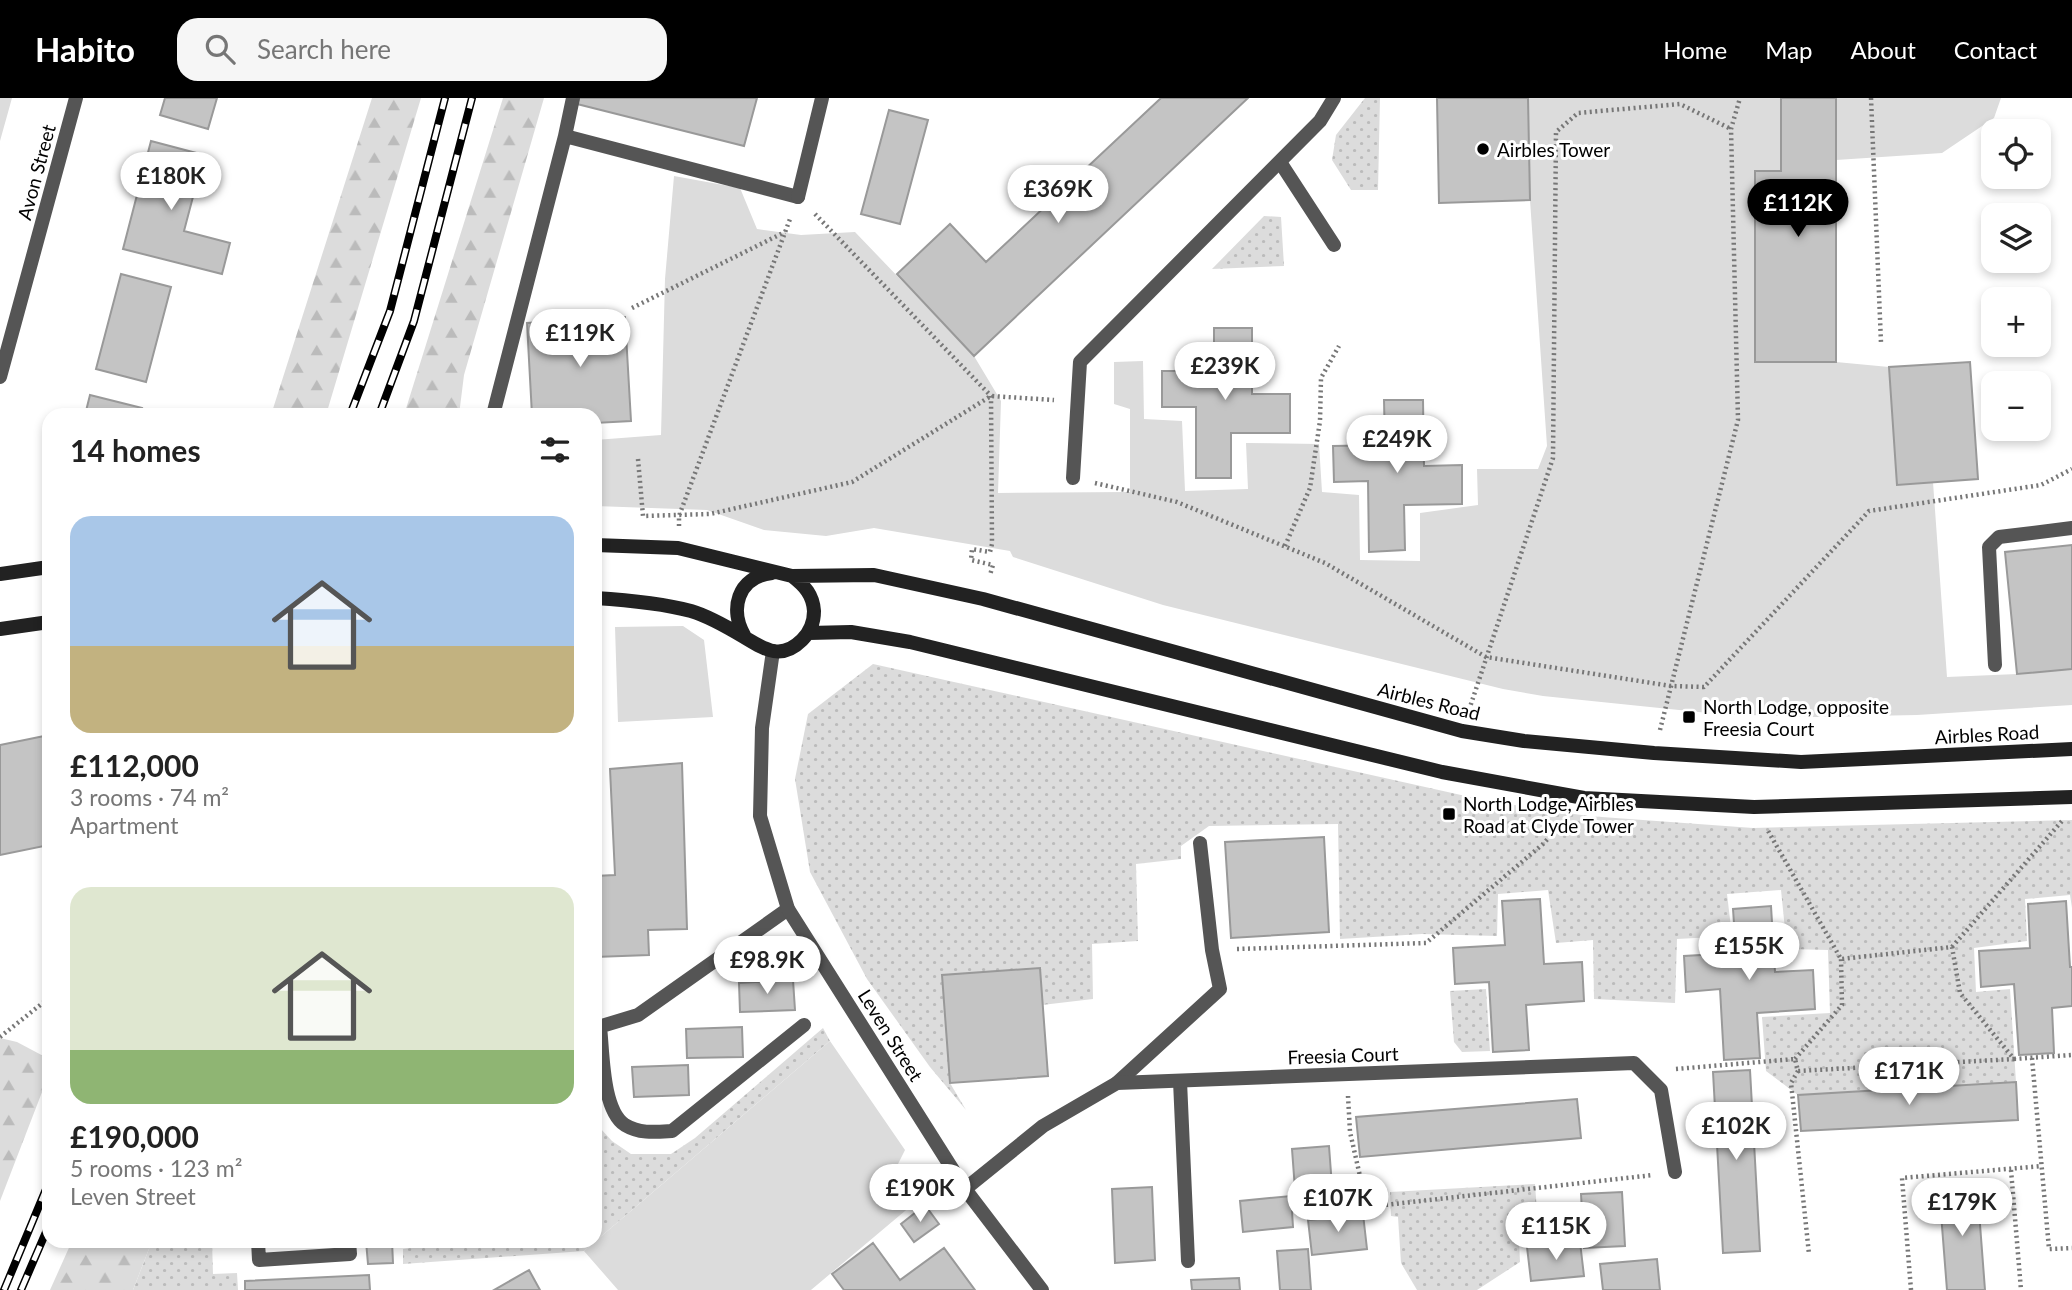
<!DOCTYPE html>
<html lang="en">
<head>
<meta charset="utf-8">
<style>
  :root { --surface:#fff; --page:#f6f6f6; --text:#222; --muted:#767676; --accent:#000 }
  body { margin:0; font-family:Lato,sans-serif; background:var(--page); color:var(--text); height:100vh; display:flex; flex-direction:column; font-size:26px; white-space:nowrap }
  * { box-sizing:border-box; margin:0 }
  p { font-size:23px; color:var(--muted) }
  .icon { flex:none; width:38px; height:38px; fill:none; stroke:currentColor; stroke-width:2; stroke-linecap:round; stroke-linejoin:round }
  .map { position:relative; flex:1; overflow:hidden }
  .details { position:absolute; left:42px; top:310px; width:560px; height:840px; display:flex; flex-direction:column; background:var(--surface); border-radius:21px; box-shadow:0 4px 10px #0003 }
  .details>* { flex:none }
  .fabs { position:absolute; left:1981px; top:21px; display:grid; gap:14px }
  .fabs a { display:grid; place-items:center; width:70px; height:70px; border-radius:14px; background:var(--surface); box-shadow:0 4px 10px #0003; font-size:35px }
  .price { position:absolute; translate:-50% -60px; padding:0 16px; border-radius:24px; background:#fff; color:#222; font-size:23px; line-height:46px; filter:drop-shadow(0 2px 4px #0008) }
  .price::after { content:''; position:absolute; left:50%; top:42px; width:21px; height:16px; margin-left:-10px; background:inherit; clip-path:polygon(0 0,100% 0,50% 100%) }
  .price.on { background:var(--accent); color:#fff }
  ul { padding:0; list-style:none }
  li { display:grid; align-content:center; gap:14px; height:371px; padding:0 28px }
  li span { display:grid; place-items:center; height:217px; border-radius:21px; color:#555 }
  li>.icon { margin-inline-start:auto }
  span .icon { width:126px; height:126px; fill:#fffc; stroke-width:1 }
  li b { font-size:30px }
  h2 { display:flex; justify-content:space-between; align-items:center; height:84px; padding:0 28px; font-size:30px }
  header { display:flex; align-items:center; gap:42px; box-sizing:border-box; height:98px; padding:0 35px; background:var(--accent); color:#fff }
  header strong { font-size:33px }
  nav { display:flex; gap:38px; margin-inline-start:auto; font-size:24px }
  .search { width:490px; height:63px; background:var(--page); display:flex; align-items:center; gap:18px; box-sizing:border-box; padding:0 24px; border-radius:21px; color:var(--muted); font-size:26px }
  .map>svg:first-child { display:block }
  .grass { fill:url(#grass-dots) }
  .forest { fill:url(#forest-firs) }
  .green { fill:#dcdcdc }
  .building { fill:#c4c4c4; stroke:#999; stroke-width:2 }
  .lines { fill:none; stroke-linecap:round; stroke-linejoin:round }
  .path { stroke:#777; stroke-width:4.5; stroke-dasharray:2 3.5; stroke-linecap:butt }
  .service { stroke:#555; stroke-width:14 }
  .minor { stroke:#555; stroke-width:14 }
  .tertiary { stroke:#555; stroke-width:14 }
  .secondary { stroke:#222; stroke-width:14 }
  .rail-casing { stroke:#000; stroke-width:8 }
  .rail { stroke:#fff; stroke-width:5; stroke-dasharray:16; stroke-linecap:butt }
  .poi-dot { fill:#000; stroke:#fff; stroke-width:2.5 }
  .labels { text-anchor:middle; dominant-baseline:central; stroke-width:6; stroke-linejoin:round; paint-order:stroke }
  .poi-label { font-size:19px; fill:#000; stroke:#fff; text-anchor:start }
  .street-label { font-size:19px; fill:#000; stroke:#fff }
</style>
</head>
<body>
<header>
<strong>Habito</strong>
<div class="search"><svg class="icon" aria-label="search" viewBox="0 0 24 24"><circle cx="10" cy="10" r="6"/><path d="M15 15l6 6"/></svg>Search here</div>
<nav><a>Home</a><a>Map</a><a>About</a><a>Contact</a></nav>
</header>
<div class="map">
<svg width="2072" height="1192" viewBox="0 0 2072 1192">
  <defs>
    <pattern id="grass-dots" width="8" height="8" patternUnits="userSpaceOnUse" patternTransform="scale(1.75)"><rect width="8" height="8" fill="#dcdcdc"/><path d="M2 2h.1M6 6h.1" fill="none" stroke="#bbb" stroke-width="1.8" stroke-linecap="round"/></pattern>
    <pattern id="forest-firs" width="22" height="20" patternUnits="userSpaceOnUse" patternTransform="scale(1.75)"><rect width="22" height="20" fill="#dcdcdc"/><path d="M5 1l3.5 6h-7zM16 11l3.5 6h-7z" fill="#bbb"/></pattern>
  </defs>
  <rect width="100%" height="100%" fill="#fff"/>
  <path class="grass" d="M1365,0h15l-2,92h-27l-19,-30 4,-25z
    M1264,118l17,1 3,49 -72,3z
    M873,566l615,137 100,15 165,12 319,-8v88l-2,-13 -45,4 2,42 -53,7 2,44 34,-3 6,93 -218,13 -32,-24 -4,-54 68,-4 -2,-63 -41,-1 -6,-59 -54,4 5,42 -55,3 -2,64 -81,-4 -1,-59 -37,3 -8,-53 -50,4 -1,42 -75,-2 -82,5 -2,-115 -129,2 -28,20v13l-45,5 2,77 -46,3 1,55 -51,6 -100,-30 8,108 16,27 -36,-43 -63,-88 -57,-107 -15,-93 13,-65z
    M1486,891l4,62 -28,1 -8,-10 -4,-51z
    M823,930l7,13 -246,210 -181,13v-15l46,-6 3,-2h143v-133l5,20 12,13 19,13h40l24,-16z
    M1535,1086l4,56 -20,1 1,21 -43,28h-60l-16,-27 -3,-46 -7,-1 -1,-24z
    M152,1143h60l1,33 24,-1 1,17h-105z"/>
  <path class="forest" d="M372,0h49l-95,317h-55z
    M503,0h41l-80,277 -5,40h-55z
    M0,940l17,4 32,17v15l-49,127z
    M72,1143h80l-19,49h-83z"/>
  <path class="green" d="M0,0h12l-12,43z
    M1528,0h253v73h-26l81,191 53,5 8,118 36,-3 14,195 70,-3 55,-5v36l-155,10 -100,2 -99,-3 -175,-18 -40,-7 -340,-84 -150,-48 -3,-6 -136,-23 -48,8 -62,-6 -57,-20 -112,-4v-66l66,-5 4,-156 9,-103 66,12 17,41 44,6 54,-3 119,124 27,45 -3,92 132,-1v-83l-16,-5v-42l29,-1 1,58 38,2 3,70 63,-2 -2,-46 73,1 3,48 37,3 1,65 60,1v-48l58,-8 -1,-36h61l9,-23 -17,-246z
    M1836,0h165l-7,20 -52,35 -106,7z
    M683,528l21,14 9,77 -95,5 -3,-95z
    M830,943l75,109 -8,16 21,34 -107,90h-193l-34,-39z"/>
  <path class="building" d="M165,0h52l-9,31 -48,-14z
    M579,0h178l-13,48 -167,-42z
    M1161,0h87l-274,258 -77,-82 53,-50 36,38z
    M1437,0h91l2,102 -91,3z
    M1781,0h55v264h-81v-191h26z
    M889,12l39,10 -28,104 -39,-10z
    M151,43l53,14 -20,76 46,12 -8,31 -99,-25z
    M121,176l50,13 -25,95 -50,-13z
    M625,219l6,104 -36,2v-8h-63l-5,-92z
    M1214,230h38v66h38v39h-59v45h-35v-71h-34v-36h52z
    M1970,264l8,117 -81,6 -8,-118z
    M90,297l52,13 -2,7h-55z
    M1384,302h39l1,66 38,-1v39l-58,1 1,45 -36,2 -1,-71 -34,1 -1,-36 52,-1z
    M2072,447v124l-55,5 -12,-122z
    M595,561h2l3,58 -5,1z
    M49,637v110l-49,10v-110z
    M682,665l5,166 -39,1 1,25 -54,2v-81l20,-1 -5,-106z
    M1324,739l5,95 -98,6 -6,-96z
    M1540,801l4,65 38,-2 2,39 -58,4 3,45 -36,2 -4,-70 -34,2 -2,-36 52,-3 -3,-44z
    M2066,803l4,66h2v39l-20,2 2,45 -35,2 -5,-71 -33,3 -2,-36 51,-3 -2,-44z
    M1771,808l4,66 38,-2 2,39 -58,4 3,45 -36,2 -4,-71 -34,3 -2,-36 52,-3 -3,-44z
    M1040,870l8,108 -98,7 -8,-108z
    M793,882l2,30 -55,2 -1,-29z
    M742,929l1,30 -56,1 -1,-29z
    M688,967l1,30 -55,2 -2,-30z
    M1750,972l10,181 -37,2 -10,-181z
    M2016,984l2,38 -217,11 -3,-36z
    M1577,1001l4,39 -221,19 -4,-40z
    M1329,1048l4,54 -37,3 -4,-54z
    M1977,1087l8,105h-38l-8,-102z
    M1152,1089l3,73 -40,3 -3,-74z
    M1622,1094l3,54 -41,2 -3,-54z
    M1291,1098l2,31 -50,5 -3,-31z
    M925,1107l14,19 -25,18 -13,-18z
    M1363,1116l4,35 -55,6 -4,-35z
    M366,1143h26l1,22 -25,1z
    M1580,1144l4,34 -53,5 -4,-34z
    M873,1145l27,37 44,-32 31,42h-131l-12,-16z
    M1308,1151l3,41h-31l-3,-39z
    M1657,1161l3,31h-57l-3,-26z
    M529,1172l11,20h-46z
    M369,1177l1,15h-125v-9z
    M1239,1180l1,12h-48l-1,-10z"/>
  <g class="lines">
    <path class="path" d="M1871,0l10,245
      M815,116l176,182 1,148 -2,8 -18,-3 -1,11 22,5 -3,10
      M632,210l153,-76
      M638,361l5,57 67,-2 142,-32 139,-86 63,4
      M1095,385l82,19 148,61 161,94 185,29 33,1 165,-176 172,-26 31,-16
      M679,428v-10l111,-297
      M1285,448l25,-58 10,-67 1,-43 18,-32
      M1469,612l84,-252 3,-326 22,-19 102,-9 51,25
      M1660,632l78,-310 -7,-291 9,-31
      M1952,849l110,-126
      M1237,851l189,-6 117,-99 22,-24
      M0,939l49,-39
      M2032,960l17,191 23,-1
      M1795,961l47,-54 -1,-46
      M2014,961l58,-4
      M1676,971l119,-10 3,12 216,-12 -54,-66 -8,-46 -111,12 -74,-130
      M1798,973l-7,12 18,171
      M1348,998l2,36 17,75 286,-32
      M2011,1072l10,120
      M1911,1192l-9,-112 140,-12"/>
    <path class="service" d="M565,38l8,-38
      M1280,64l54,83
      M493,317l72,-279 233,61
      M1995,567l-6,-118 10,-10 73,-9
      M600,929c3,25 2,83 25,98 15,9 31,7 47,6l132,-106
      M595,930l43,-13 150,-106
      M1180,983l8,180
      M1117,985l103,-94 -8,-39 -12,-107
      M258,1143l1,19 91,-6 -1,-13"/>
    <path class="minor" d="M798,99l24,-99
      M0,279l76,-279
      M1073,380l7,-116 240,-241 14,-23
      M965,1091l78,-63 74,-43 517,-20 27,27 14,82"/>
    <path class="tertiary" d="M773,553l-11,77 -2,88 28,93 177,280 77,101"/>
    <path class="secondary" d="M595,447l83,3 114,28 82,-1 109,24 479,132 62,10 130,12 147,9 271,-13
      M0,476l49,-7
      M595,500c31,2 66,5 96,13 17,5 38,17 53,26 20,12 37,24 58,3 8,-8 12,-18 12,-29 -1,-16 -9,-25 -22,-35
      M0,531l49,-7
      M809,535l42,-1 59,10 532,130 142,26 170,9 318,-10
      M745,539c-16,-27 -8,-60 27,-64"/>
    <g class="rail-casing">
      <path id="rail" d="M350,317l40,-104 55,-213
        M379,317l35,-94 58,-223
        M4,1192l45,-108
        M21,1192l28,-65"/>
    </g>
    <use href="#rail" class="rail"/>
  </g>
  <g class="poi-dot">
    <circle cx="1483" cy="51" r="7"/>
    <rect x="1682" y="612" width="14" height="14" rx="3.5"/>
    <rect x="1442" y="709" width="14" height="14" rx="3.5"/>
  </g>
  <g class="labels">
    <g class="poi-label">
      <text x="1497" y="51">Airbles Tower</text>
      <text x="1703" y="608">North Lodge, opposite<tspan x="1703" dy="22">Freesia Court</tspan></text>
      <text x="1463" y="705">North Lodge, Airbles<tspan x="1463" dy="22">Road at Clyde Tower</tspan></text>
    </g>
    <g class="street-label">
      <text transform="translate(36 74) rotate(-75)">Avon Street</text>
      <text transform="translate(1429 603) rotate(14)">Airbles Road</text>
      <text transform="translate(1987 636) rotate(-3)">Airbles Road</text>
      <text transform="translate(891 937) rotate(58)">Leven Street</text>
      <text transform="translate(1343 957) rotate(-2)">Freesia Court</text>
    </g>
  </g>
</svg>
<div class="fabs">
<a><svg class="icon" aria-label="locate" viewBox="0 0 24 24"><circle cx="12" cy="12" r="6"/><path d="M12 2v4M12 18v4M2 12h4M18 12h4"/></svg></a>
<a><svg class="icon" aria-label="layers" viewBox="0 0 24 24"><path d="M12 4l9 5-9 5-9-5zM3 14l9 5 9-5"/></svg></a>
<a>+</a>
<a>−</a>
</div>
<b class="price" style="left:171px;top:114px">£180K</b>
<b class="price" style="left:1058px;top:127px">£369K</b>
<b class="price on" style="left:1798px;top:141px">£112K</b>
<b class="price" style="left:580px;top:271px">£119K</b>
<b class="price" style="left:1225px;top:304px">£239K</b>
<b class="price" style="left:1397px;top:377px">£249K</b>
<b class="price" style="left:1749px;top:884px">£155K</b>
<b class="price" style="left:767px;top:898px">£98.9K</b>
<b class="price" style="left:1909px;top:1009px">£171K</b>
<b class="price" style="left:1736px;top:1064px">£102K</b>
<b class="price" style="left:920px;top:1126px">£190K</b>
<b class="price" style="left:1338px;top:1136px">£107K</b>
<b class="price" style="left:1962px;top:1140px">£179K</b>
<b class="price" style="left:1556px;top:1164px">£115K</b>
<section class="details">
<h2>14 homes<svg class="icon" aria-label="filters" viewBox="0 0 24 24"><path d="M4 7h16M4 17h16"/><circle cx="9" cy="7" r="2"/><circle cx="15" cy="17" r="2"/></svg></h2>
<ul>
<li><span style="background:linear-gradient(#a9c7e8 60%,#c2b280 0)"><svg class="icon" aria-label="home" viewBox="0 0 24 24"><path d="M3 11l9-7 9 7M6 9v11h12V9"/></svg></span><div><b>£112,000</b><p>3 rooms · 74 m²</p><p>Apartment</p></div></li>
<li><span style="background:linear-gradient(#dfe7d0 75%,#8fb573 0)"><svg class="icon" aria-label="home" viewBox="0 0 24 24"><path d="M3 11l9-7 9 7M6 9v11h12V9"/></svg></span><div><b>£190,000</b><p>5 rooms · 123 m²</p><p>Leven Street</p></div></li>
</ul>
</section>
</div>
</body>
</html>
